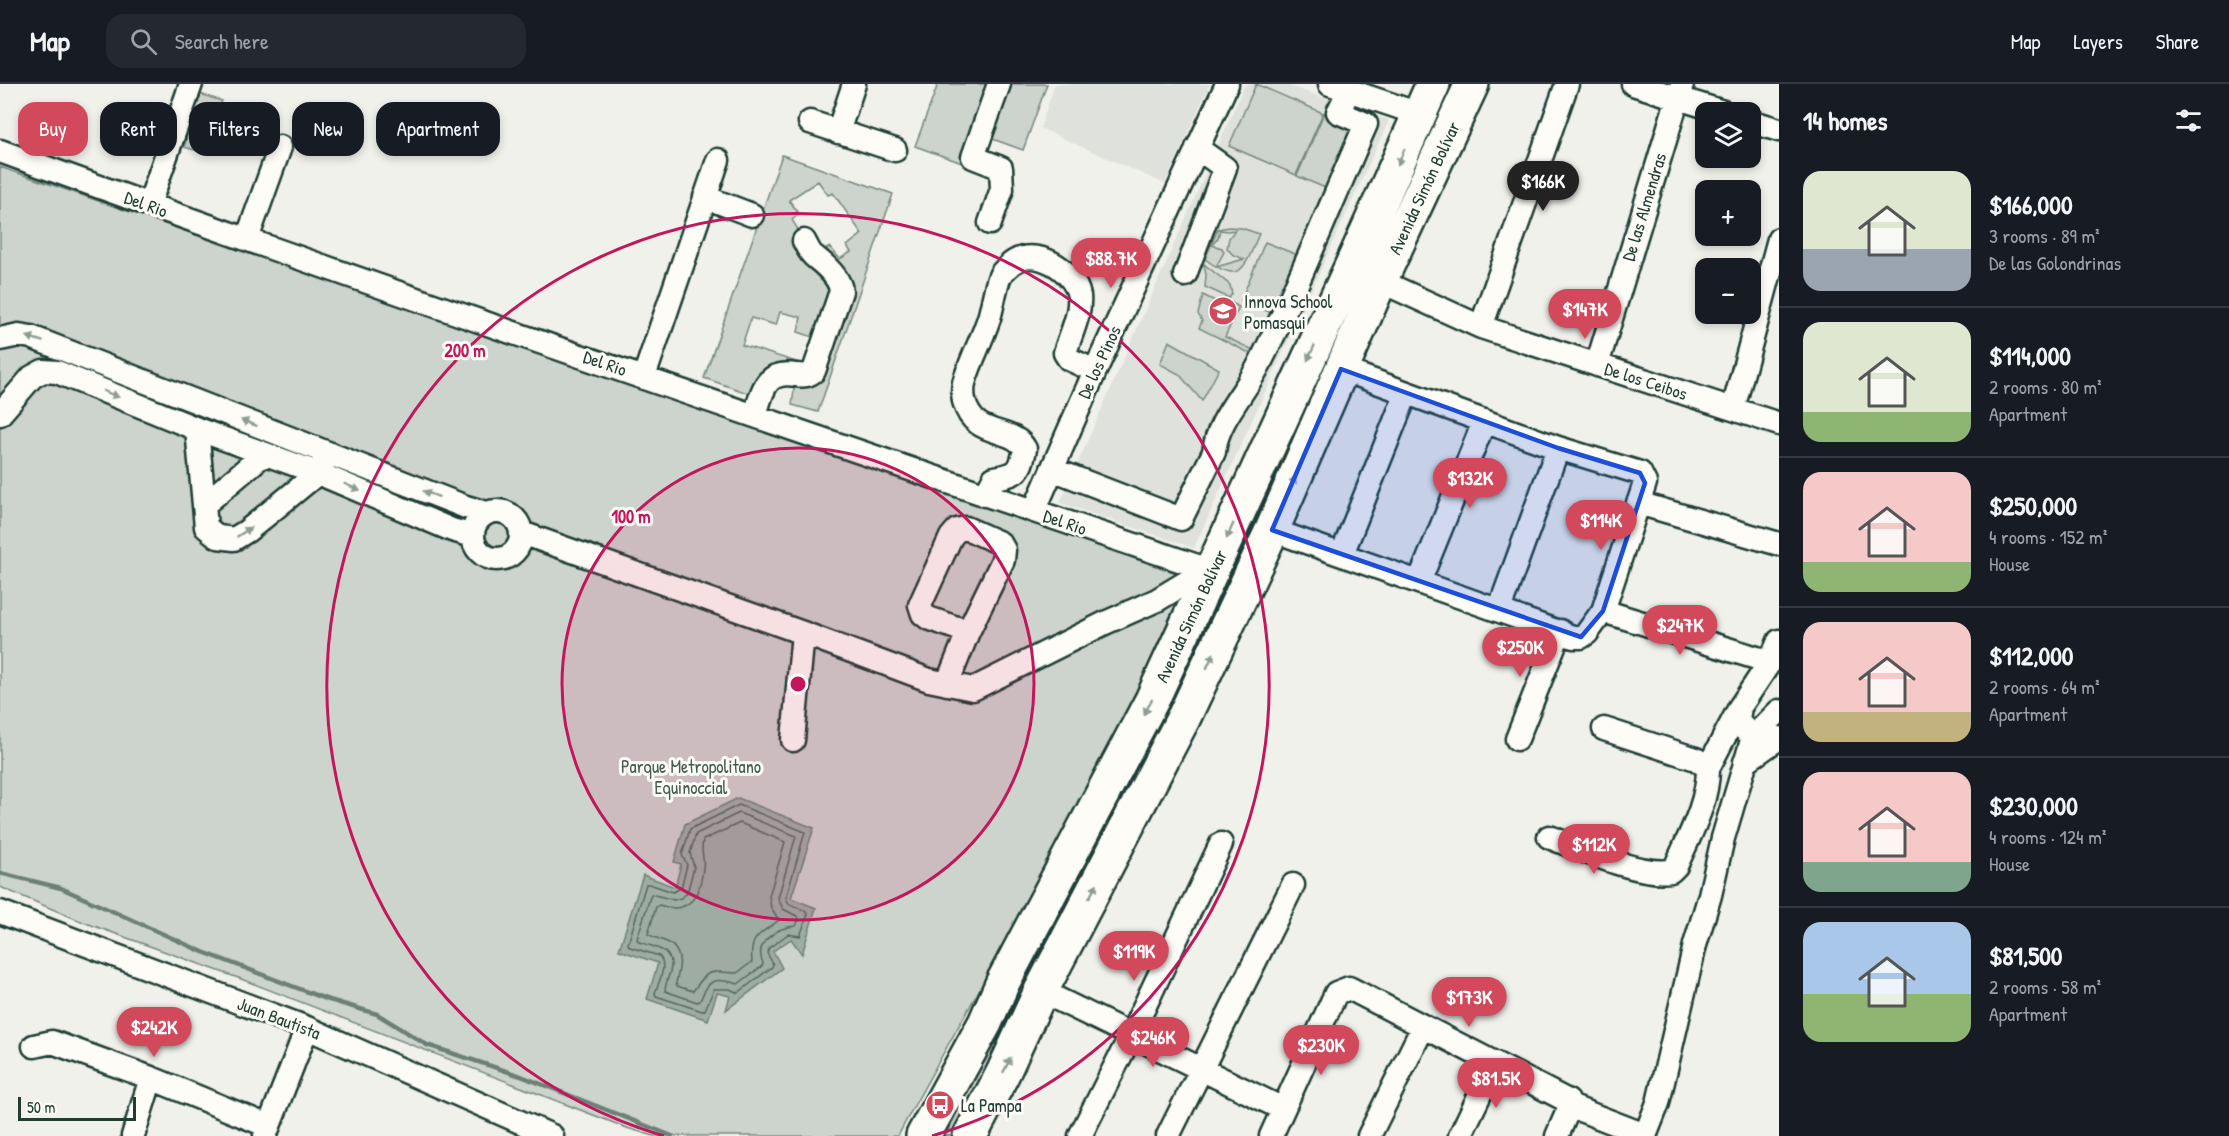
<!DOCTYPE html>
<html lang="en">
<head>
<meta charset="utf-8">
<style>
  :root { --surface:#171b24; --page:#242831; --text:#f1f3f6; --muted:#9ea1a6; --line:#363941; --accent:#d1495b }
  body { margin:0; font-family:"Patrick Hand",sans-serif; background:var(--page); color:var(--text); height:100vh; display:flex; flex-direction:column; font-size:22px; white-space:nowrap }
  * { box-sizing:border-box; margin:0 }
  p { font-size:20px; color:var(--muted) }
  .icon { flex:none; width:33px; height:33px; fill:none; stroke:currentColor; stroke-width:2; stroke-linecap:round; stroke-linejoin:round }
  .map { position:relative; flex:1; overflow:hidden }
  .drawer { display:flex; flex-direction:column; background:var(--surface); width:450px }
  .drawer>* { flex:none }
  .top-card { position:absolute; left:18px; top:18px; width:570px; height:54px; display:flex; gap:12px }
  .buttons { position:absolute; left:1695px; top:18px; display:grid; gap:12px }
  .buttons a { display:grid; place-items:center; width:66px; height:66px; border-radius:12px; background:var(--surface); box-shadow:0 3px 9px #0003; font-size:30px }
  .scale { position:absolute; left:18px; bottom:15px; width:118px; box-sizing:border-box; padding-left:6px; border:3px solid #1f3d34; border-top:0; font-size:16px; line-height:21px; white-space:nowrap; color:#1f3d34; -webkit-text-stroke:4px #fdfcf7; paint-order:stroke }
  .price { position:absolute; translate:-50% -51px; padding:0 14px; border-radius:21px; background:var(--accent); color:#fff; font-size:20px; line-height:39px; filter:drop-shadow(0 2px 3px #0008) }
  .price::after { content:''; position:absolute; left:50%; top:36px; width:18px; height:14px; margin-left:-9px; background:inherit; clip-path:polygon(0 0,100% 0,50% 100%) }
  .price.selected { background:#222; color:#fff }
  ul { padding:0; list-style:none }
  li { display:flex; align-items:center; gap:18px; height:150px; padding:0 24px }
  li+li { border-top:2px solid var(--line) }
  li span { display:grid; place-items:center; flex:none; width:168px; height:120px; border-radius:18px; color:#555 }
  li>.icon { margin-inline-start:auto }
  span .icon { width:72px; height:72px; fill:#fffc; stroke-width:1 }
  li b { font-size:26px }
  h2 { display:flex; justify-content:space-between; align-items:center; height:72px; padding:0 24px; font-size:26px }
  .chip { padding:0 21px; border-radius:18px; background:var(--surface); box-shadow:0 3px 9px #0003; font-size:21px; line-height:54px }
  .chip.selected { background:var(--accent); color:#fff }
  header { display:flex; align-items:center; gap:36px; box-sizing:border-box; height:84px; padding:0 30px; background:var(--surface); border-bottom:2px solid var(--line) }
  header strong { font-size:28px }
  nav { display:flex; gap:33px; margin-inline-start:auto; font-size:21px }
  .search { width:420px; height:54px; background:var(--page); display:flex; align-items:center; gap:15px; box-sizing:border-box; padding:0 21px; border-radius:18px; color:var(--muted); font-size:22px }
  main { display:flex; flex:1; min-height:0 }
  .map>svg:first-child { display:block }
  .built { fill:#dfe2dc }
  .green { fill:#cdd3cd; stroke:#768880; stroke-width:1.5; fill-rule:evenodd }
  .water { fill:#9faca4; stroke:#6c8077; stroke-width:1.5 }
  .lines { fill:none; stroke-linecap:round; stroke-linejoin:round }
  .shore { stroke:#526961; stroke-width:1.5 }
  .stream { stroke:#6c8077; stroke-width:4.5 }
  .minor-casing { stroke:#1f3d34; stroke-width:27 }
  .highway-casing { stroke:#1f3d34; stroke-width:38 }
  .minor { stroke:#fdfcf7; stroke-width:22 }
  .highway { stroke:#fdfcf7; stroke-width:33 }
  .oneway { fill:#8e9c96 }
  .marked { fill:#1d4ed8; fill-opacity:0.2; stroke:#1d4ed8; stroke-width:4.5; stroke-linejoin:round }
  .ring { fill:none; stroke:#c2185b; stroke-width:3 }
  .labels { text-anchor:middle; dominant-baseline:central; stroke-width:6; stroke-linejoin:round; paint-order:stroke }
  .street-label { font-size:18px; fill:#1f3d34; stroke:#fdfcf7 }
  .poi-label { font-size:18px; fill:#1f3d34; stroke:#fdfcf7; text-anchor:start }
  .park-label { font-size:18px; fill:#425b53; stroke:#fdfcf7 }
  .centre { fill:#c2185b; stroke:#fdfcf7; stroke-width:3 }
  .ring-label { font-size:18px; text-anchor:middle; font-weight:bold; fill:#c2185b; stroke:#fdfcf7; stroke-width:6; stroke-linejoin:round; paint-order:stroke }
</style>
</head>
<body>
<header>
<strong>Map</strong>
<div class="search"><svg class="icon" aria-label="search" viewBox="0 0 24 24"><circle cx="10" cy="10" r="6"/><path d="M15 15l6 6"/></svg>Search here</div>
<nav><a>Map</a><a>Layers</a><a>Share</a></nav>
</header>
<main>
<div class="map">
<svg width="1779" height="1052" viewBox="0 0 1779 1052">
  <rect width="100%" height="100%" fill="#f0f1eb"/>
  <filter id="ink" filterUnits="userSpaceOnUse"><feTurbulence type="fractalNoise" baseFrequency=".0167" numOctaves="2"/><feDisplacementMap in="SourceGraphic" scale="12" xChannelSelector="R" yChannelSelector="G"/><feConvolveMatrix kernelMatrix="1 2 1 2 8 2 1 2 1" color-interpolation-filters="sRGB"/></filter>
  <g filter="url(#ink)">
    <path class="built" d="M1055,0h155l-45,100 -125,-56z
      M1245,0h39l105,36 -195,428 -134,-45z"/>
    <path class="green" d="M938,0h53l-29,79 -47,-17z
      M1006,0h41l-24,66 -36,-13z
      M1256,0l67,29 -27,62 -67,-29z
      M1449,0h12l-252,554 -252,498h-11l83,-176 61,-107 109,-219z
      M200,10l22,7 -16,52 -22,-6z
      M1324,29l33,15 -27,62 -33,-14z
      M782,71l111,39 -75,218 -26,-7 3,-23 52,-90 -24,-41 7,-4 10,12 11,-7 -4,-6 15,-12 -29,-41 -5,2 -10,-14 -29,19 10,14 -7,6 42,66 -18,52 -18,-6 3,-15 -21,-5 -4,13 -25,-7 -9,27 61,19 -47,32 -52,-18z
      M0,83l1182,408 -10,9 5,17c-35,80 -72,160 -113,238 -53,100 -113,196 -166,297h-244l-27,-8 -386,-149 -158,-57 -83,-35z
      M1229,143l13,1 17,6c-14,32 -17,53 -54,25l13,-30zM1220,146l8,1 7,-1 -6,8 -2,10 5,6 12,5 -28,8 8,-15 -2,-4 -10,-3 6,-7z
      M1265,158l35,14 -24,59 -35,-15z
      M1204,180l26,21 2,9 -3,4 -24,-11 1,-12z
      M1203,211l18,9 4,4 7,-5 7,4 -14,30 33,15 1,6 -60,-30 3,-7 -4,-7z
      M1169,257l50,28 -17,32 -23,-27 -19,-10z"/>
    <path class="water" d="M738,714l76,30 -23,70 25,10 -14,46 -11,-15 -18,12 9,17 -56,42 4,-14 -13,-3 -9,27 -61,-21 11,-36 -39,-13 24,-75 32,12 6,-23 -7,-2 11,-38z"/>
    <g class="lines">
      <path class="shore" d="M739,721l66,27 -19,66 3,6 17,7 2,3 -8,22 -12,-2 -19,14 -2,5 6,11 -1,3 -34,26 -8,-4h-16l-9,21 -3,1 -46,-15 -1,-3c4,-11 13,-28 4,-37l-29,-9 -2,-3 18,-60h3l24,8 8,-4 6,-23 -5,-10 8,-26z
        M739,729l57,23 -18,62 5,11 14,7 2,3 -3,7c-19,1 -43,17 -33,37l-1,3 -24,18c-23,-6 -29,-7 -38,17l-3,1 -32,-11c0,-6 3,-13 5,-19 6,-22 -15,-25 -31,-30l-2,-3 14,-45 23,6 7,-2 6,-5 7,-26 -4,-14 6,-19z
        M740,739l45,19 -16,54 2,12 8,12c-18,14 -30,15 -27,42l-15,11c-28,-1 -27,-6 -44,18l-16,-5 -1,-3c4,-15 8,-32 -9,-41 -6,-3 -13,-4 -19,-8l8,-27 3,-2c31,11 41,-10 44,-37 2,-11 -3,-15 0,-28z"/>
      <path class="stream" d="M0,789l61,15 142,64 123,47 51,15 50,31 94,31 151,60"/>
      <g class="minor-casing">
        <path id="minor" d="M1330,0l89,30
          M1633,0l90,28
          M1750,37l29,9
          M810,38l85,28
          M838,48l16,-48
          M0,67c402,146 807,284 1212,420
          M705,113l47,18
          M149,121l42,-121
          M990,139l12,-34 -1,-21 -28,-11 26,-73
          M247,155l33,-92
          M1185,191l40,-107 -28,-20
          M1380,197l101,46 298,97
          M1481,243l86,-243
          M0,255l19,-4 12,2 435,170 20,6
          M1597,281l85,-281
          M644,293l74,-217
          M1733,325l46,-170
          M0,330l32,-37 11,-6 14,1 140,57 121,44 134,57 21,6
          M755,331c8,-25 10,-45 41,-40 8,1 12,1 18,-4l27,-80c-1,-13 -17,-27 -26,-34 -5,-3 -8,-11 -11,-16
          M197,345l9,98 12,10 16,2 13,-8 71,-58 5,-9
          M1052,385l129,50 33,-67c3,-32 32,-60 46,-89 39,-78 71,-160 106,-239l-28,-12 11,-21
          M985,411l9,-17c23,-4 26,-5 31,-29 -12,-24 -51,-9 -61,-48 -1,-6 -1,-13 0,-18 6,-22 18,-43 25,-65 4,-12 6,-33 12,-44 2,-3 7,-7 10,-10 23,-19 63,5 68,32 2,19 -9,39 -14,57l4,6 26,12
          M1638,419l141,41
          M205,420l59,-50
          M473 451a24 24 0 1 1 48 0a24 24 0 1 1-48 0Z
          M1034,427l61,-140 132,-287
          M1272,446l301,107h8l6,-4 16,-22 42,-128 -5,-10 -82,-25 -217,-79
          M522,449l281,100 126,47 44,9 132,-66 52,-23 33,-20 4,-2 13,4
          M1342,470l64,-160
          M1419,498l65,-160
          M1499,526l59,-162
          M1603,527l167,51
          M947,600l21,-52 35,-72 1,-10 -4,-7 -34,-15 -9,2 -6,7 -31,68 3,9 5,4 40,14
          M1753,653l26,-26
          M1517,655l43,-108
          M793,656l10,-107
          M1745,678l34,-24
          M1708,684l32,-61 30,-45 9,-21
          M1549,753c32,12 89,39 122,34l5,-5c14,-32 32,-63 32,-98l-12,-9 -92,-30
          M0,828l307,116 245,108
          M1041,907l242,118
          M34,962l18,-4 99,36 117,48
          M133,1052l18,-58
          M265,1052l42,-108
          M1080,1052l51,-101 90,-191
          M1168,1052l125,-251
          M1271,1052l65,-143 13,-5 219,113 2,5 75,29
          M1369,1052l54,-109
          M1460,1052l35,-73
          M1557,1052l13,-30
          M1645,1052l13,-33 37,-158 15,-50 13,-57 30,-101 -9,-8 -6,-10 2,-12"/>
      </g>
      <g class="highway-casing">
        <path id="highway" d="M923,1052l62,-113 18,-41 149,-282 206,-448 75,-168
          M970,1052l33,-63 38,-82 143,-274 88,-187 108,-249 92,-197"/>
      </g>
      <use href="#minor" class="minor"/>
      <use href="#highway" class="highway"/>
    </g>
    <defs><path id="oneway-solid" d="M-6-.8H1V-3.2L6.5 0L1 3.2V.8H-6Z" transform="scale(1.5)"/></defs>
    <g class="oneway">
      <use href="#oneway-solid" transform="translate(1401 73) rotate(113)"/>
      <use href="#oneway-solid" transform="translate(35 255) rotate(-162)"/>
      <use href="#oneway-solid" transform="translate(1311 269) rotate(115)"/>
      <use href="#oneway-solid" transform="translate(111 310) rotate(22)"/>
      <use href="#oneway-solid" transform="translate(249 339) rotate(-159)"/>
      <use href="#oneway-solid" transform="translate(1292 400) rotate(-67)"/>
      <use href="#oneway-solid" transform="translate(352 403) rotate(23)"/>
      <use href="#oneway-solid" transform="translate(431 410) rotate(-159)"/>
      <use href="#oneway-solid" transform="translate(1230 447) rotate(114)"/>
      <use href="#oneway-solid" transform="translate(244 448) rotate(-34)"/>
      <use href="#oneway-solid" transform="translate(1210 577) rotate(-65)"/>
      <use href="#oneway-solid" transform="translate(1148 623) rotate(118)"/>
      <use href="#oneway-solid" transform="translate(1093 807) rotate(-62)"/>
      <use href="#oneway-solid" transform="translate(1007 981) rotate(-64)"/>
    </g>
  </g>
  <path class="marked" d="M1341,285l217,79 82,25 5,10 -42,128 -22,26 -309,-107z"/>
  <circle cx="798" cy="600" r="236" fill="#c2185b" fill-opacity=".12"/>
  <g class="ring">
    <circle cx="798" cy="600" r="236"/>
    <path d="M664 1052A471 471 0 1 1 932 1052"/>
  </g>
  <defs>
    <g id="school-disc" transform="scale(1.5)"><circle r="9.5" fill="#d1495b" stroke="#fdfcf7"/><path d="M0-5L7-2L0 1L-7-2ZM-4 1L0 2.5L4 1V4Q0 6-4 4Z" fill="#fff"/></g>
    <g id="bus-disc" transform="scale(1.5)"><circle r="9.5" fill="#d1495b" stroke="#fdfcf7"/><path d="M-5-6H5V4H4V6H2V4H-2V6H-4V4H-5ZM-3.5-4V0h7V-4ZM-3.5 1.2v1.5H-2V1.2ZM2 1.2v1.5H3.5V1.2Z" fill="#fff"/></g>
  </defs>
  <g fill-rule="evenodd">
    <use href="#school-disc" x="1223" y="227"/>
    <use href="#bus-disc" x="940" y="1021"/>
  </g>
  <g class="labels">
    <g class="street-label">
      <text transform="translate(1424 104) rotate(-65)">Avenida Simón Bolívar</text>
      <text transform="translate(146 120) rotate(20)">Del Rio</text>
      <text transform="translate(1644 123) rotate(-73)">De las Almendras</text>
      <text transform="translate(1099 278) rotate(-65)">De los Pinos</text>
      <text transform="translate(605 279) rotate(19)">Del Rio</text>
      <text transform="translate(1646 297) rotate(18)">De los Ceibos</text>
      <text transform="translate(1065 438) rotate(19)">Del Rio</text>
      <text transform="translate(1191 532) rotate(-65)">Avenida Simón Bolívar</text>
      <text transform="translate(279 934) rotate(21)">Juan Bautista</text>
    </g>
    <g class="poi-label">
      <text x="1244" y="217">Innova School<tspan x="1244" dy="21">Pomasqui</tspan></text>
      <text x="961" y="1021">La Pampa</text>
    </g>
    <g class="park-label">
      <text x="691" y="682">Parque Metropolitano<tspan x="691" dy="21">Equinoccial</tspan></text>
    </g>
  </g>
  <circle cx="798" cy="600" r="9" class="centre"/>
  <g class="ring-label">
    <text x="465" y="273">200 m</text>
    <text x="631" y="439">100 m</text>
  </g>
</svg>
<div class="buttons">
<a><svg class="icon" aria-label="layers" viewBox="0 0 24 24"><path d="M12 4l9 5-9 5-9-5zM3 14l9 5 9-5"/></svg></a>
<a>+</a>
<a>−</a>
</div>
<div class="scale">50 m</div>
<b class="price selected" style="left:1543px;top:128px">$166K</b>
<b class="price" style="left:1111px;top:205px">$88.7K</b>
<b class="price" style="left:1585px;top:256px">$147K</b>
<b class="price" style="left:1470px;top:425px">$132K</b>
<b class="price" style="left:1601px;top:467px">$114K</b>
<b class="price" style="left:1680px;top:572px">$247K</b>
<b class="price" style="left:1520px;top:594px">$250K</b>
<b class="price" style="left:1594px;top:791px">$112K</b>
<b class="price" style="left:1134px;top:898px">$119K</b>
<b class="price" style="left:1469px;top:944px">$173K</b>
<b class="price" style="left:154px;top:974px">$242K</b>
<b class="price" style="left:1153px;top:984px">$246K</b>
<b class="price" style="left:1321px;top:992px">$230K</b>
<b class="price" style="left:1496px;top:1025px">$81.5K</b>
<div class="top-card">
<a class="chip selected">Buy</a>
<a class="chip">Rent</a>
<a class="chip">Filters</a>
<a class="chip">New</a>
<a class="chip">Apartment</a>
</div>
</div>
<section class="drawer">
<h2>14 homes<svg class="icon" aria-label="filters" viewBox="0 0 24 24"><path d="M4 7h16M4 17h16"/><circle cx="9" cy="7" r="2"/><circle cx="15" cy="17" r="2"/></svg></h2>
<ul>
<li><span style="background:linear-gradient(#dfe7d0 65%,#9aa5b1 0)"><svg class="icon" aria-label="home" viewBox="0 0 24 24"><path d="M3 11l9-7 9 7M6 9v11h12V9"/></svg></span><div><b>$166,000</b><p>3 rooms · 89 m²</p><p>De las Golondrinas</p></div></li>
<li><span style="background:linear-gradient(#dfe7d0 75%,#8fb573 0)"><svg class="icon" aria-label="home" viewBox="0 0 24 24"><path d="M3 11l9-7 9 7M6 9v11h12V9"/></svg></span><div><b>$114,000</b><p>2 rooms · 80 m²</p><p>Apartment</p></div></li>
<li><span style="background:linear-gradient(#f6c9c9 75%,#8fb573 0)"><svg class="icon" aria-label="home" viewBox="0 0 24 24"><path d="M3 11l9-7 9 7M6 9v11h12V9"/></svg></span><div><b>$250,000</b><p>4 rooms · 152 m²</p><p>House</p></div></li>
<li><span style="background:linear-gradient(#f6c9c9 75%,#c2b280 0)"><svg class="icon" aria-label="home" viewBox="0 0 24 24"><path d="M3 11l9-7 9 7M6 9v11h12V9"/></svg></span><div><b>$112,000</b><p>2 rooms · 64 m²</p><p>Apartment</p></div></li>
<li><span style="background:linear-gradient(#f6c9c9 75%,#7fa58c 0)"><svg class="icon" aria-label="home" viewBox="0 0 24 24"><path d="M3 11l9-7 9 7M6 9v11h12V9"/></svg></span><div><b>$230,000</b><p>4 rooms · 124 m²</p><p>House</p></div></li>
<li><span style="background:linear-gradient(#a9c7e8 60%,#8fb573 0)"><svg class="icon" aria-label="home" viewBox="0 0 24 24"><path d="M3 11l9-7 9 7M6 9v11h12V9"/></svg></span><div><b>$81,500</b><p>2 rooms · 58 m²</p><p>Apartment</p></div></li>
</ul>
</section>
</main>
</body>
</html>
